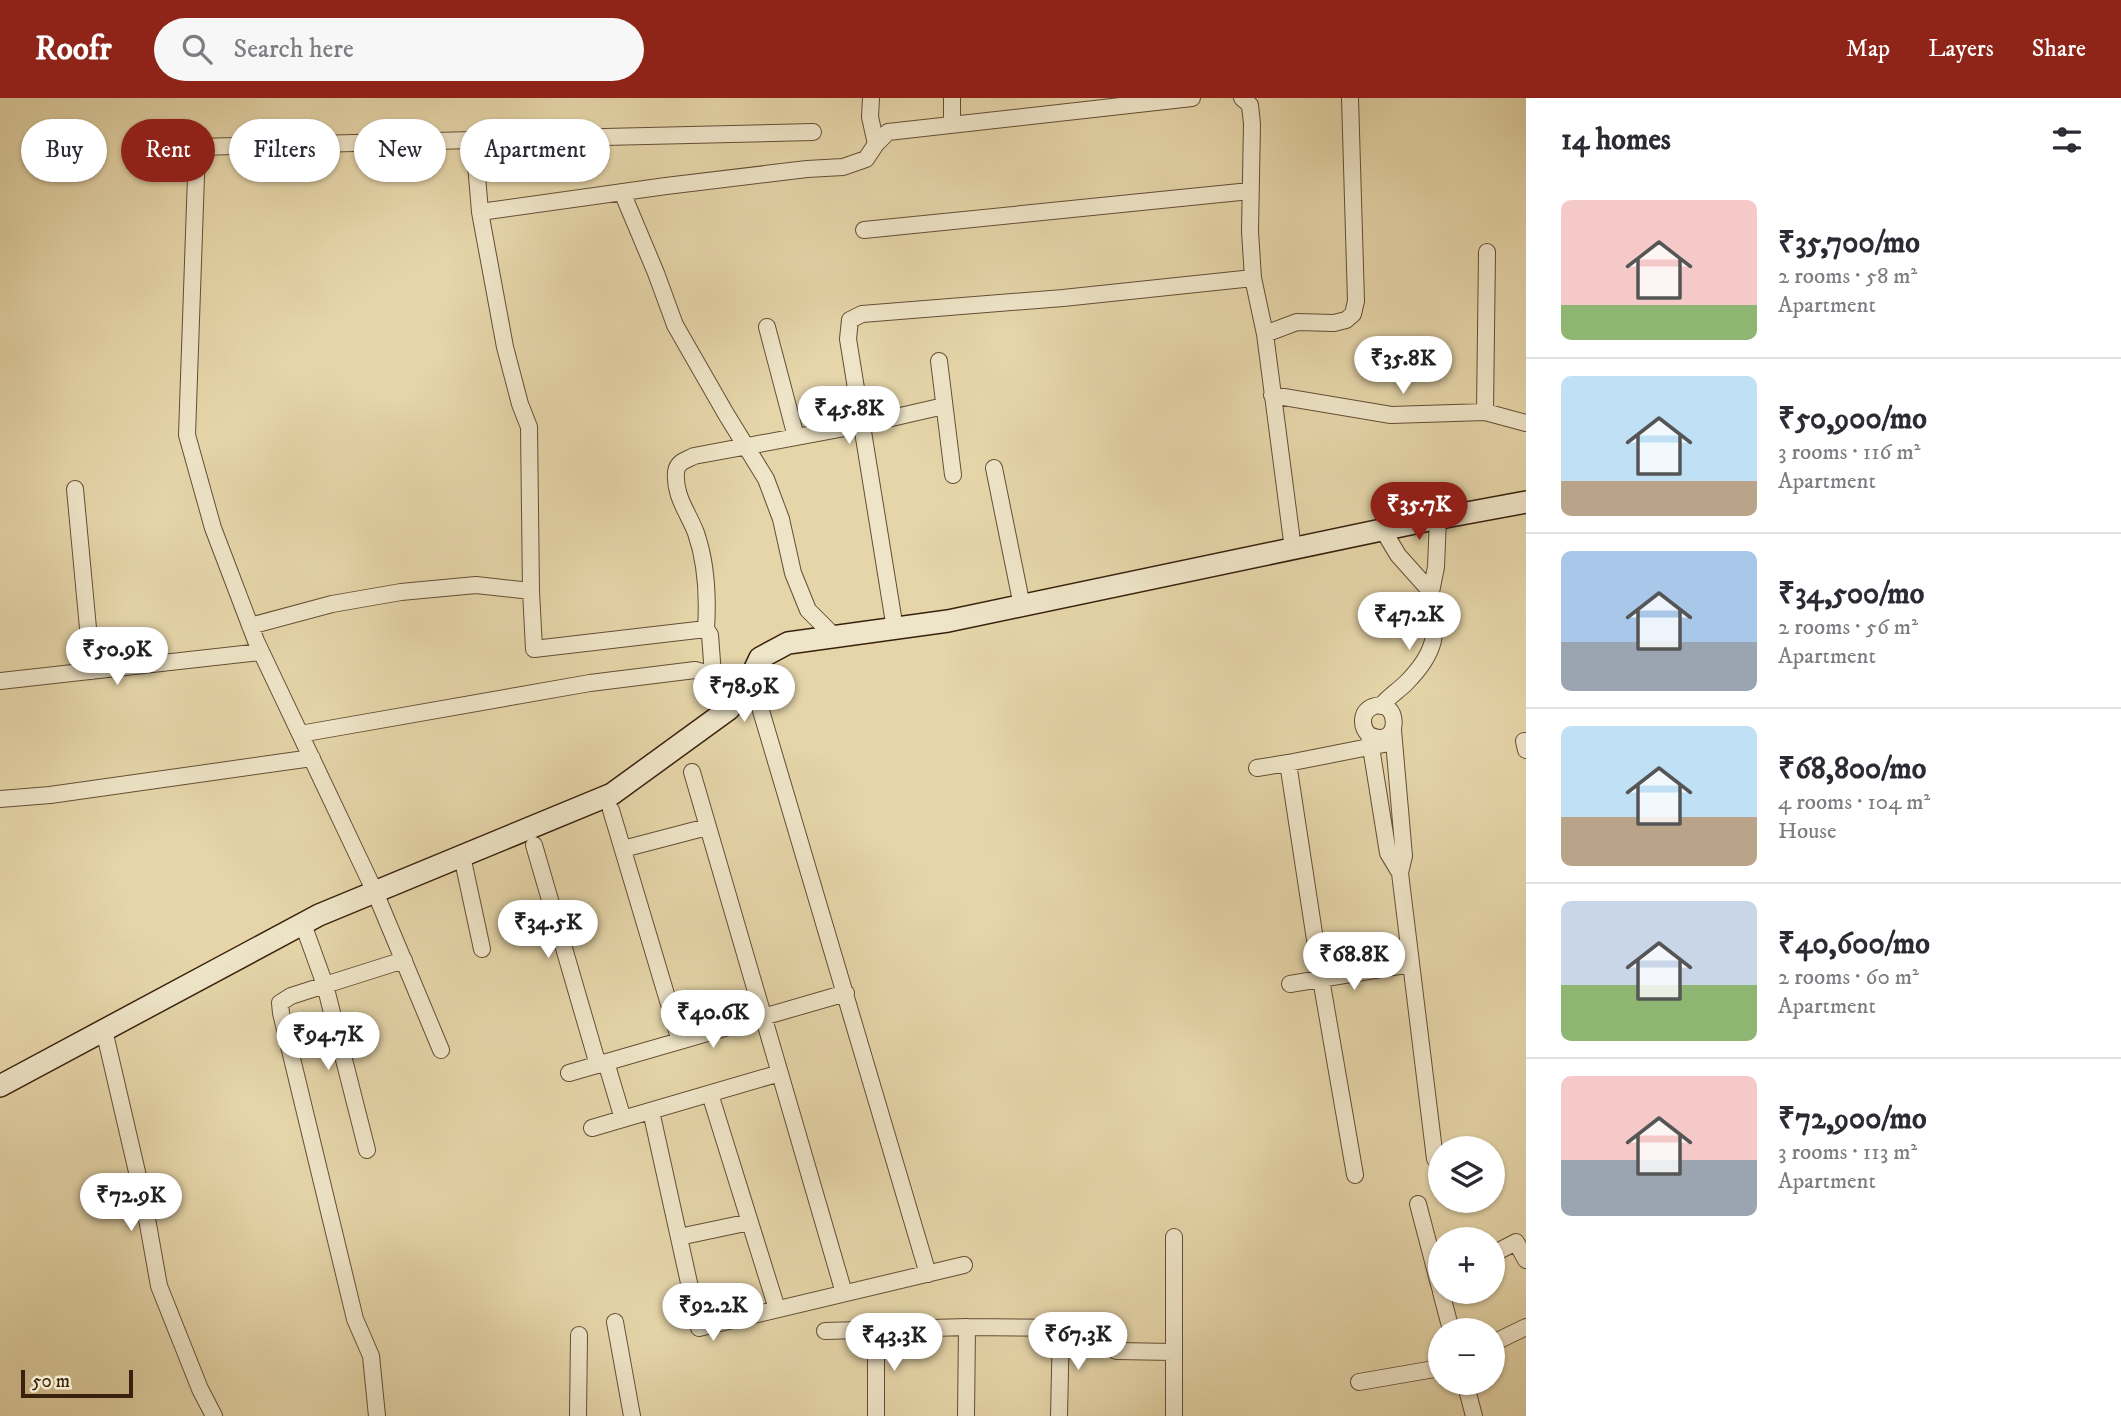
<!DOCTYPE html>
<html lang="en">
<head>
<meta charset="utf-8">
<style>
  :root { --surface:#fff; --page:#f7f7f7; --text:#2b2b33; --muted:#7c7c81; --line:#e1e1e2; --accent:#8f2418 }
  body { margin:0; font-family:"IM FELL DW Pica",serif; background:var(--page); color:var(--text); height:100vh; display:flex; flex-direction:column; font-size:26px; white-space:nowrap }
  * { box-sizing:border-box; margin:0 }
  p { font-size:23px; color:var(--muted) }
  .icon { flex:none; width:38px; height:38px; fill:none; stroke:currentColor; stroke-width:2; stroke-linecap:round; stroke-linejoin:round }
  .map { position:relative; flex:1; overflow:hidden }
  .drawer { display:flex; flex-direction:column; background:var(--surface); width:595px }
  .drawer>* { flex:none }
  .top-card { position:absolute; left:21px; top:21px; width:665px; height:63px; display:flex; gap:14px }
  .buttons { position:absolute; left:1428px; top:1038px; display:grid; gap:14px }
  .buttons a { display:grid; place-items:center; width:77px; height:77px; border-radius:50%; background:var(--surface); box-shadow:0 2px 5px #0004; font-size:35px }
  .scale { position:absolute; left:21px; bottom:18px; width:112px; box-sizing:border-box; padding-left:7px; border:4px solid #3a210d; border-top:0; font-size:19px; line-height:24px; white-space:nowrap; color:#3a210d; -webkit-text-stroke:5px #eee4c7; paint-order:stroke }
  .price { position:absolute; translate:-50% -60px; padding:0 16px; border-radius:24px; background:#fff; color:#222; font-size:23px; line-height:46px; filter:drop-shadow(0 2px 4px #0008) }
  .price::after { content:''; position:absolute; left:50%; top:42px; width:21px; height:16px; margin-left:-10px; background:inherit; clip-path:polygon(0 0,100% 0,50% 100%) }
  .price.selected { background:var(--accent); color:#fff }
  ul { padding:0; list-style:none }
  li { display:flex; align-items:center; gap:21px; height:175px; padding:0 35px }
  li+li { border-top:2px solid var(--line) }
  li span { display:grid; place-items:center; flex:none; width:196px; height:140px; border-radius:10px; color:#555 }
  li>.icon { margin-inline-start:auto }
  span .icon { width:84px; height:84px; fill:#fffc; stroke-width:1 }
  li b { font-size:30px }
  h2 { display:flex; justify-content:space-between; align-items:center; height:84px; padding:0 35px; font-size:30px }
  .tag { padding:0 24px; border-radius:32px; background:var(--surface); box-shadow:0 2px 5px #0004; font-size:24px; line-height:63px }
  .tag.selected { background:var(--accent); color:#fff }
  header { display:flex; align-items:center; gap:42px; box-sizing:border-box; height:98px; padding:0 35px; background:var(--accent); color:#fff }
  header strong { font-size:33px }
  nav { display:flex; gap:38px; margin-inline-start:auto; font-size:24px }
  .search { width:490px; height:63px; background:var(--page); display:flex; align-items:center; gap:18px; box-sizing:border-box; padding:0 24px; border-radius:38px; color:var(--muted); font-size:26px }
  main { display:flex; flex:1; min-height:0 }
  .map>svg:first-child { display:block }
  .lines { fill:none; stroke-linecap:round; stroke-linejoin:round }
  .street-casing { stroke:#654e34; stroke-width:18 }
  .secondary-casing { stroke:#3a210d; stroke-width:24 }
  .street { stroke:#eee4c7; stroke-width:16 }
  .secondary { stroke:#eee4c7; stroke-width:21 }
</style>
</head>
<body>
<header>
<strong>Roofr</strong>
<div class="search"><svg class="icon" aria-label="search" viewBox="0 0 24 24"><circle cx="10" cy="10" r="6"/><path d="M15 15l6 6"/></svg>Search here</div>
<nav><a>Map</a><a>Layers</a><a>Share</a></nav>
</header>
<main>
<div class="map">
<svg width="1526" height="1318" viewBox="0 0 1526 1318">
  <rect width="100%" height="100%" fill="#e5d5a9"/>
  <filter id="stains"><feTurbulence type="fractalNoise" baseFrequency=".00286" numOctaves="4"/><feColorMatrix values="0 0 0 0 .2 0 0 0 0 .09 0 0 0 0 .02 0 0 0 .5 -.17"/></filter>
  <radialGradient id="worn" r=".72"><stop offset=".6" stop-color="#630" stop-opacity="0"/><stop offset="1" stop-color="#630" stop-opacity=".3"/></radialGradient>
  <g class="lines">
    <g class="street-casing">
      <path id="street" d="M871,0l-1,19 6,27
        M952,0v26
        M1242,0l8,7 2,19 -2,107 3,47 12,56 28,215
        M474,42l339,-8
        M622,94l34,81 19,52 51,89 40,65 15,40 12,54 15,37 27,27
        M480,114l186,-26 141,-17 36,-2 23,-8 10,-15 12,-12 304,-34
        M864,132l386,-39
        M767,229l29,110
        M1265,236l32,-12 37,1 12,-3 7,-6 3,-13 -6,-203
        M939,263l14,114
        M1272,297l119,20 94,-3 41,11
        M1485,314l2,-160
        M994,370l28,138
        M75,391l17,182
        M1383,432l15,25 33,37 5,-25 2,-49
        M531,493l3,58 172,-20 4,6 3,40
        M250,528l82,-22 69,-12 75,-7 55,6 -2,-164 -9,-23 -15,-57 -25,-135 -6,-72 -277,7 -10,288 26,93 43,113 119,251 66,158
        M706,531c2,-31 0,-67 -10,-96 -8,-21 -22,-37 -20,-61 1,-10 10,-12 18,-16l167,-31 83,-19
        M895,531l-47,-290 2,-19 12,-6 201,-16 190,-20
        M751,579l177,597
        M0,583l261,-29
        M1381,608c7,-9 17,-15 25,-23 30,-30 33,-50 25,-91
        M300,636l290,-51 105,-13 18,5 12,13 4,21
        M1369,637c34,16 31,-40 3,-28 -12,6 -11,20 -3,28l19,118 12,20 4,-17 -11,-126
        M1526,643h-2l2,9
        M1257,670l31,-5
        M692,674l152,521
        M0,701l50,-4 262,-37
        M611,712l69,231
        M534,747l64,220
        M623,751l84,-22
        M462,758l20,93
        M1400,775l35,286
        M303,826l22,61 -34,11 -11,7 1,10 74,306 16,37 6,60
        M1290,886l121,-20
        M104,932l40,172 15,84 41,103 14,27
        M606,964l17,57
        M569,975l277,-80
        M710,996l67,215
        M651,1013l48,217 265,-63
        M592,1030l188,-55
        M367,1052l-42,-165 79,-25
        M1355,1077l-34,-196 -33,-216 106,-21
        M1418,1106l22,84
        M679,1139l71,-15
        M1493,1156l23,-12 10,18
        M1441,1194l10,38
        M615,1224l17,94
        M825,1233l142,-4 126,1
        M1493,1245l33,-16
        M1116,1253l58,1
        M1359,1284l81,-14
        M1465,1284l9,34
        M578,1318l1,-81
        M876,1318v-86
        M966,1318l1,-89
        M1059,1318l2,-89
        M1174,1318v-179"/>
    </g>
    <g class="secondary-casing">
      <path id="secondary" d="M0,988l319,-171 293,-121 117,-85 22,-32 9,-19 28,-15 160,-22 481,-101 97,-18"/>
    </g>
    <use href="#street" class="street"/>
    <use href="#secondary" class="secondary"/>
  </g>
  <rect width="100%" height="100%" filter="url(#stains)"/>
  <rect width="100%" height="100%" fill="url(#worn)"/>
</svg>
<div class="buttons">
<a><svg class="icon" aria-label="layers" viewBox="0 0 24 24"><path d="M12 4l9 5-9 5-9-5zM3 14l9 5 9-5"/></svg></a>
<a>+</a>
<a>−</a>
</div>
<div class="scale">50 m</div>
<b class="price" style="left:1403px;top:298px">₹35.8K</b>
<b class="price" style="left:849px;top:348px">₹45.8K</b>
<b class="price selected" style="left:1419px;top:444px">₹35.7K</b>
<b class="price" style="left:1409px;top:554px">₹47.2K</b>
<b class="price" style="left:117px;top:589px">₹50.9K</b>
<b class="price" style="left:744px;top:626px">₹78.9K</b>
<b class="price" style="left:548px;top:862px">₹34.5K</b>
<b class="price" style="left:1354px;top:894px">₹68.8K</b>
<b class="price" style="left:713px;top:952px">₹40.6K</b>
<b class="price" style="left:328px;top:974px">₹94.7K</b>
<b class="price" style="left:131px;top:1135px">₹72.9K</b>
<b class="price" style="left:713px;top:1245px">₹92.2K</b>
<b class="price" style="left:1078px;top:1274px">₹67.3K</b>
<b class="price" style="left:894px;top:1275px">₹43.3K</b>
<div class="top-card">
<a class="tag">Buy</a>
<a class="tag selected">Rent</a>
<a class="tag">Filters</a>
<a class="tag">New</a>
<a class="tag">Apartment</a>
</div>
</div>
<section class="drawer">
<h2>14 homes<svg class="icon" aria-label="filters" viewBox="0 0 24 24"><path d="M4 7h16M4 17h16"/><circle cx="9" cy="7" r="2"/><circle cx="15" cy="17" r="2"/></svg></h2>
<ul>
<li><span style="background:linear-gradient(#f6c9c9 75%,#8fb573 0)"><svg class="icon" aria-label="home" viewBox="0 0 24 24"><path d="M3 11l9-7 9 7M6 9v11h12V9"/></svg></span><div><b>₹35,700/mo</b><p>2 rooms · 58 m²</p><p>Apartment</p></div></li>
<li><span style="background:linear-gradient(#bfe0f5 75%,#b9a48a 0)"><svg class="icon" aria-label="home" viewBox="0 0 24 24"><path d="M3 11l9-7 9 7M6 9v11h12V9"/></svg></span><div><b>₹50,900/mo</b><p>3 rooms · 116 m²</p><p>Apartment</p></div></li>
<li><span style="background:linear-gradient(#a9c7e8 65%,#9aa5b1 0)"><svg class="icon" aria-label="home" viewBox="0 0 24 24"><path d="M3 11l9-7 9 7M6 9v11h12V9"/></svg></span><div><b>₹34,500/mo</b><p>2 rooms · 56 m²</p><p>Apartment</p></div></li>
<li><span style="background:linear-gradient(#bfe0f5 65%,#b9a48a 0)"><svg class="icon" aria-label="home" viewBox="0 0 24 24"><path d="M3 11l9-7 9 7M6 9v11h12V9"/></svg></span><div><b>₹68,800/mo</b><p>4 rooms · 104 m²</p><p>House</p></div></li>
<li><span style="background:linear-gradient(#c9d6e8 60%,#8fb573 0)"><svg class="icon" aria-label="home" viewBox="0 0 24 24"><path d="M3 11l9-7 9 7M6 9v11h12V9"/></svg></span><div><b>₹40,600/mo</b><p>2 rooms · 60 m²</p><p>Apartment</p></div></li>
<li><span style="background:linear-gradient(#f6c9c9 60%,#9aa5b1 0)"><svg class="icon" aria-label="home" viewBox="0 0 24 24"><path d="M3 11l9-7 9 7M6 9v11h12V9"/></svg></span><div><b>₹72,900/mo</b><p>3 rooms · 113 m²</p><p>Apartment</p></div></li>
</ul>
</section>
</main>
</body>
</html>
